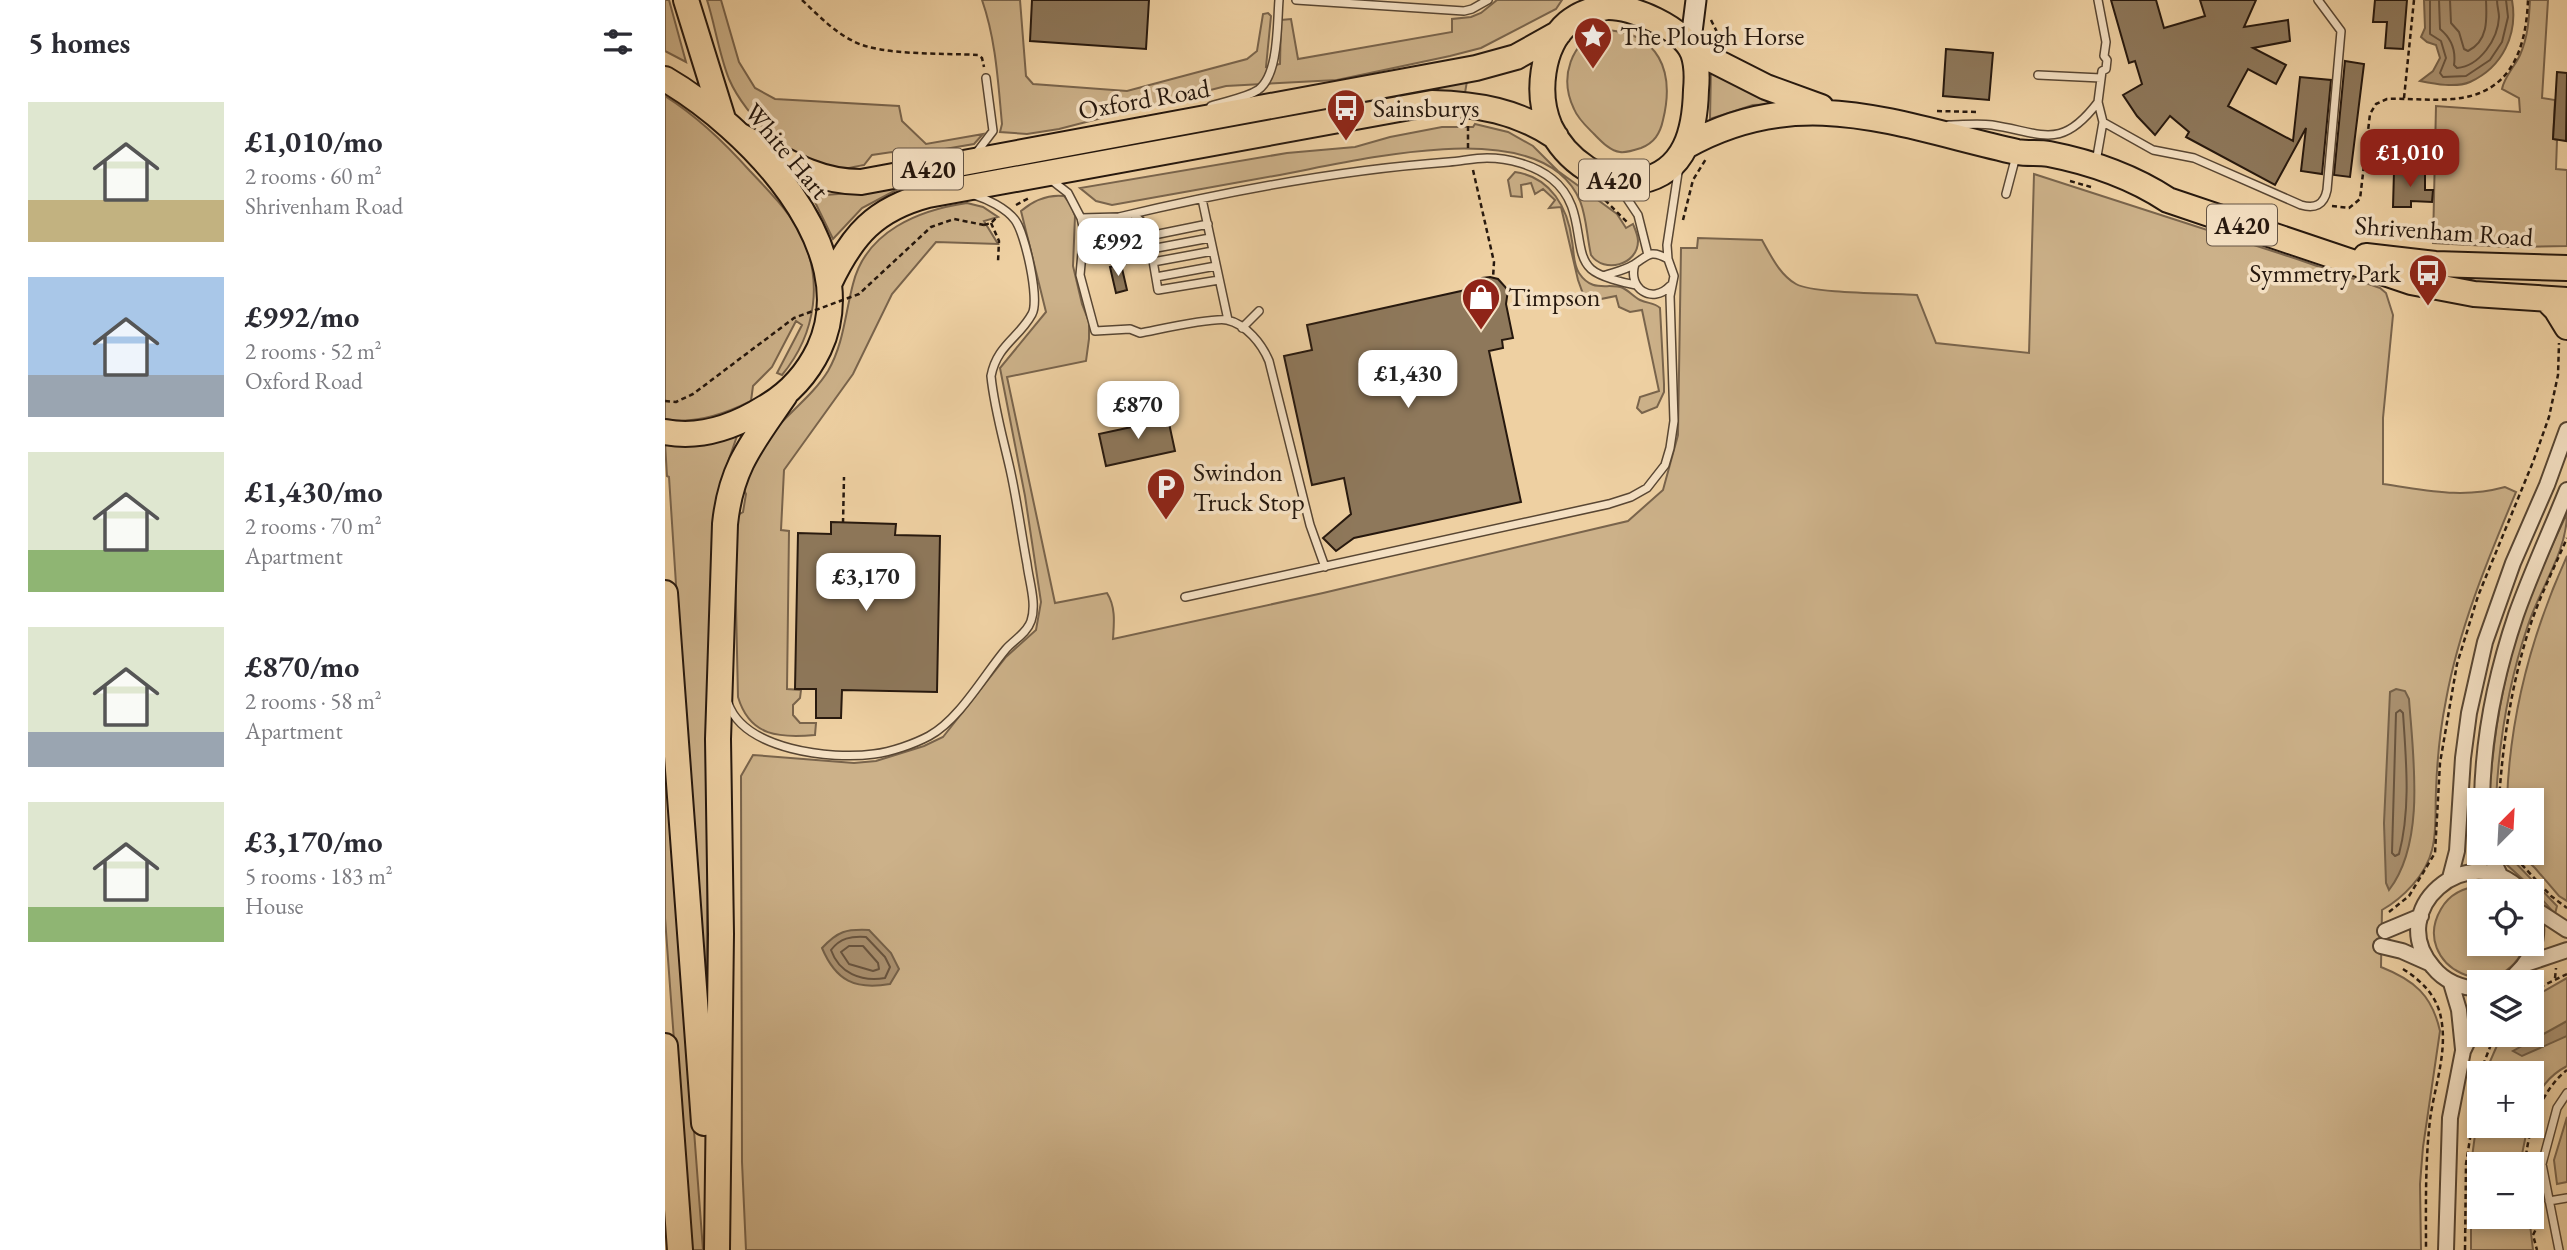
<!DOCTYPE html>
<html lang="en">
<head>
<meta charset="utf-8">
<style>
  :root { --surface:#fff; --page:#f7f7f7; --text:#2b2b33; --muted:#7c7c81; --accent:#8f2418 }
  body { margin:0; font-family:"EB Garamond",serif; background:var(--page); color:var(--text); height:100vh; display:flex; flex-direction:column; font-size:26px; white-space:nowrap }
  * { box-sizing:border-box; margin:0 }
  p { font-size:23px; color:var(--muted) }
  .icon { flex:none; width:38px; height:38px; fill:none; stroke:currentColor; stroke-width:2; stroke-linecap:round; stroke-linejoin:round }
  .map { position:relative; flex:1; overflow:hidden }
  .sheet { display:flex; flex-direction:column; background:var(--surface); width:665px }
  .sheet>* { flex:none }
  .needle { width:46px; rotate:24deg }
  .fabs { position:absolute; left:1802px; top:788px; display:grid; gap:14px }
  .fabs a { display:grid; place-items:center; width:77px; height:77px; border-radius:0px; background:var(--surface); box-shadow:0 4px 10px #0003; font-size:35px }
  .price { position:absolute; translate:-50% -60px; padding:0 16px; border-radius:14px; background:#fff; color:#222; font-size:23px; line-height:46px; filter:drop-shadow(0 2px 4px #0008) }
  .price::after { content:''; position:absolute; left:50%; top:42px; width:21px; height:16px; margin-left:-10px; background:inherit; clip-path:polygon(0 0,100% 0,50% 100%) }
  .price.selected { background:var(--accent); color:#fff }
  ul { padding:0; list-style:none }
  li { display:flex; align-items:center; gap:21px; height:175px; padding:0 28px }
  li span { display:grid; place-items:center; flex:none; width:196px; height:140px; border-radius:0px; color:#555 }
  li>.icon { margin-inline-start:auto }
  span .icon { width:84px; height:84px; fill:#fffc; stroke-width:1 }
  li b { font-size:30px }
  h2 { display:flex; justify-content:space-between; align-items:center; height:84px; padding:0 28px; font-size:30px }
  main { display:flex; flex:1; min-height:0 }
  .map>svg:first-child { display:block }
  .green { fill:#ccb189; stroke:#79644c; stroke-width:2 }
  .water { fill:#aa9170; stroke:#756149; stroke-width:2 }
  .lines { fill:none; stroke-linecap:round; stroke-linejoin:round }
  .shore { stroke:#68543f; stroke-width:2 }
  .building { fill:#8e785b; stroke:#26180e; stroke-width:2 }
  .lane-casing { stroke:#584633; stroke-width:10 }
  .street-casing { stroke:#584633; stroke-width:18 }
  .secondary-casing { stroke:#26180e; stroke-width:23 }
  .highway-casing { stroke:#26180e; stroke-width:28 }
  .path { stroke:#26180e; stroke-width:2.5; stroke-dasharray:5 3.5; stroke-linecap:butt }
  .lane { stroke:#f4e0c3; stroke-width:7 }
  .street { stroke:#f4e0c3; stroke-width:14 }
  .secondary { stroke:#f4e0c3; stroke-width:19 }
  .highway { stroke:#eed0a2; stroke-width:24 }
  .path-bridge { stroke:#26180e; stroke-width:2.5; stroke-dasharray:5 3.5; stroke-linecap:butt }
  .labels { text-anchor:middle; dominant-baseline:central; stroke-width:7; stroke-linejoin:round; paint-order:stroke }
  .shield { fill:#f4e0c3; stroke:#645444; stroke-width:2 }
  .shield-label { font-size:24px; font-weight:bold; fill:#26180e }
  .poi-label { font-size:26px; fill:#26180e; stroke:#f4e0c3; text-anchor:start }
  .street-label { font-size:26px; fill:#26180e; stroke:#f4e0c3 }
</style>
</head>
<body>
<main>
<section class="sheet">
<h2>5 homes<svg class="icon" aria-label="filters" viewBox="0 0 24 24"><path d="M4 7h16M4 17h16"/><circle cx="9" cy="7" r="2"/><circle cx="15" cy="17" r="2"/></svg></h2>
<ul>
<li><span style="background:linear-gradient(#dfe7d0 70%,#c2b280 0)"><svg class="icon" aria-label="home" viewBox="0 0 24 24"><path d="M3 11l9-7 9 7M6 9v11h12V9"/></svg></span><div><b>£1,010/mo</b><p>2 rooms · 60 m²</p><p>Shrivenham Road</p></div></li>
<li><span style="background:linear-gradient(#a9c7e8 70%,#9aa5b1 0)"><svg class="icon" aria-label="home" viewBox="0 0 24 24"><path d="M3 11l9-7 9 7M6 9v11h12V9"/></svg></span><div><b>£992/mo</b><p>2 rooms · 52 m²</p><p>Oxford Road</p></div></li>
<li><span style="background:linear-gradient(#dfe7d0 70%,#8fb573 0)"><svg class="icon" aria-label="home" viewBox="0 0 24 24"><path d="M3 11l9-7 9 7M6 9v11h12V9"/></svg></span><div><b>£1,430/mo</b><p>2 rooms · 70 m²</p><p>Apartment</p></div></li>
<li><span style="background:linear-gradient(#dfe7d0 75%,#9aa5b1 0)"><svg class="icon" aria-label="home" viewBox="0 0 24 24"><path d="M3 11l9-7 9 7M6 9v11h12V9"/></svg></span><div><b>£870/mo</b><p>2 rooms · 58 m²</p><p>Apartment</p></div></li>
<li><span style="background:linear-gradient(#dfe7d0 75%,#8fb573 0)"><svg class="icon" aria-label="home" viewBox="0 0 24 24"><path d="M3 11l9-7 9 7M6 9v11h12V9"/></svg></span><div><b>£3,170/mo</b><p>5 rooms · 183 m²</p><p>House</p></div></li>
</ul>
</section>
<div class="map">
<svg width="1902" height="1250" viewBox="0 0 1902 1250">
  <rect width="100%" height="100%" fill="#eed0a2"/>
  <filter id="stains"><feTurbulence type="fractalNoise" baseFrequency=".00286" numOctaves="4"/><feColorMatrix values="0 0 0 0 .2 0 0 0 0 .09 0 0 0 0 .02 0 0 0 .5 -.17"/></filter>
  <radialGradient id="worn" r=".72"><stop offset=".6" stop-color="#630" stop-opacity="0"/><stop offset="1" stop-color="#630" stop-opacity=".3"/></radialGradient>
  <path class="green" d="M0,0h4l17,62 -21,-11z
    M42,0h14l18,62 16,26 20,11 124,7 3,15 24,23 57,-10 -9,10 -76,13 -6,-5 -20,3 -8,10c-8,1 -18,5 -27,4 -42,-2 -92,-53 -108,-90 -10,-25 -14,-54 -22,-79z
    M317,0h38l6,76 7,8 94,7 120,-32 10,-8 6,-37 5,-1 3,3 -5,51 14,-3 1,-44 10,-1 7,40 154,-27v-13l19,-2 10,-4 16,-13h65l-6,9 -75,39 -31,8 -113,24 -111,6 -167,43 -32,5 -27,-2 2,-8c-4,-42 -6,-84 -20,-124z
    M1865,0h18l-6,98 13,2 -2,39 4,1 -1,29 11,1v76l-58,1 -76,-4 3,-137 84,6 -1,-14 -17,-9c2,-12 13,-23 18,-34 8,-18 9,-36 10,-55z
    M939,30c55,2 71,41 59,90 -3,14 -9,23 -22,28 -6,2 -15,5 -21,4 -10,-1 -19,-11 -26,-18 -7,-7 -16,-15 -20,-25 -15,-31 -4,-68 30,-79z
    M1046,68l66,30 -1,6 -23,1 -43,14z
    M802,81l-2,12 -20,-1 -547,97 -36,19 -29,31 -21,-43 39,-3z
    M0,96c32,20 60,47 85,75 17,18 35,36 48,58 27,49 18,105 -16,146l-5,-2 25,-48 -6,-4 -24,46 -19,19 -2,15c-26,13 -57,24 -86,18z
    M810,124l33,8 25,14 25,25 59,43 9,14 7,-4c2,5 5,11 5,17 0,24 -34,33 -47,14 -7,-32 -3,-58 -32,-82 -61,-50 -212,-10 -285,3 -54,10 -108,19 -162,29l-16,-4 -16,-13 207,-35 68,-6 35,-10 52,-10h31z
    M850,172c36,5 53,36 57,69 2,10 1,23 7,32 14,21 29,9 44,15 6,3 11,9 17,12 8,4 14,2 20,8l4,76v8l-7,15 -15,6 -5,-5 3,-11 19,-6 -17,-81 -12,2 -11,-5 -3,-11 -30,6 -8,-22 -17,-73 -12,1 6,-8 -12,-11 -8,5 -4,-11 -10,2 1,12 -11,-1 -3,-16z
    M1369,174l263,85 83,29 6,5 7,22 -10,103v66c44,6 78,15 122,3l11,5c-28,67 -57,136 -70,208 -6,30 -9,61 -10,91 -1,19 1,40 -4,59 -6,25 -29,48 -50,60l-1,57c33,13 51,28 59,64l-17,116 -3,37 1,66h-1675l-4,-88 -1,-386 12,-21 101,8 22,-2 48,-15 19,-9 63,-80 30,-27 5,-28 -16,-106 -25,-128 46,-56 -25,-101c13,-11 26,-17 43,-15l7,9 4,11 -2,50 9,38 7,18v17l-3,22 -79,16 48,226 52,-10c9,14 7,31 6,46l210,-46 305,-72 35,-31 15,-55 3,-187h16l1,-10 64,2c9,16 18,35 34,44 18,10 97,9 121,11l19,48 93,10z
    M302,203l16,4 15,10 -14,4 14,23 -62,-2 -44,52 -39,80 -69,96 -3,60 8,1 -2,158 14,1 -1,8 -7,7v10l7,8h16l-1,12c-35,3 -65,2 -77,-38l-4,-180 9,-5 3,-18 -5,-9c9,-16 17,-33 27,-47 18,-24 44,-41 60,-67 16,-28 17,-57 25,-87 13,-53 66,-74 114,-81z
    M72,436l-12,35 -17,374 -2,161 -6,-53 -31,-476 -2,-1 -2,-33 32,2z
    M1902,513c0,39 -27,75 -39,112 -19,56 -29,115 -32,175h-7c4,-64 14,-126 35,-187 12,-34 28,-67 43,-100z
    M1902,556v345l-8,-5 -24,-28 -17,-16h14v-52h-25c3,-85 25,-167 60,-244z
    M0,745l38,505h-14l-3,-46 -21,-286z
    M1834,854l9,1 49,51 -2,8 -26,-29 -23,-21z
    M1817,886l19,5h-21v52h46c-26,70 -118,22 -85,-34 9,-16 24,-22 41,-23z
    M1902,978v88c-19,10 -29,24 -35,45v-38h-47l17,-39h30v-36z
    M1815,1097v28h48l-8,39h-40v52h49l4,34h-62v-85z
    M1902,1117v65l-10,2 -3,-24z"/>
  <path class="water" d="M1759,0h88c6,34 -9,67 -42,82 -14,6 -35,2 -50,-1l13,-10 7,-13 -4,-13 -9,-3 -6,-5 4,-9z
    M1731,689l9,2 4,8c4,57 17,143 -20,191l-3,-7 -2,-60 6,-131z
    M204,930l22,23 8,16 -9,15c-35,6 -54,-3 -68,-36 16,-17 24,-19 47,-18z
    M1902,1021v15l-45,20 -9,-5z"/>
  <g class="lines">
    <path class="shore" d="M1765,0v34l11,7 5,17 -6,15 3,4 23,-1 24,-16 12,-18 6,-25 -2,-17
      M1774,0l1,29c11,9 16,22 14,36l3,3c23,-2 41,-29 42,-51 0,-5 -2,-11 -2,-17
      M1785,0l1,23 8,9 5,17 4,2c20,-10 19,-31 18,-51
      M1735,710l3,3c3,47 8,95 -4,141l-4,2 -3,-3 4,-140z
      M201,937l19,20 5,10 -5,11c-24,4 -46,-5 -54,-28 9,-12 20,-14 35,-13z
      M184,946h14l15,17 1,6 -6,2 -24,-7 -8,-12z"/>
  </g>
  <path class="building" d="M367,0h117l-3,49 -116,-8z
    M1446,0h45l8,28 41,-12 -5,-16h56l-12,27 44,-7 2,21 -37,7 33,17 -10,19 -28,-15 -20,37 65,35 7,-64 31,3 -9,94 -21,-3 5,-43 -31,57 -89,-48 3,-5 -19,-16 -15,19 -18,-19 -14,-21 19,-11 -7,-23 -6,2z
    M1710,0h32l-4,49 -18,-1 2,-26h-14z
    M1281,49l47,4 -4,47 -46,-4z
    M1680,61l19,3 -14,113 -16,-2z
    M1892,72l10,1 -1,68 -13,-2z
    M1729,171l31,1v18h8l-1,12 -21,-1v6h-18z
    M475,231l6,28 -28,6 -4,-22 13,-3 -1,-6z
    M456,264l6,26 -11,3 -6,-26z
    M825,277l8,2 10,11 -2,14 7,34 -11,2 1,8 -14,3 32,151 -167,36 -18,13 -13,-13 28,-24 -7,-36 -32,7 -28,-129 28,-6 -5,-25 163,-36 12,-11z
    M502,414l8,37 -69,15 -7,-32 42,-9 -1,-5z
    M166,522l65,2 -1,11 45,1 -3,156 -95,-2 -1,28h-25v-29h-21l3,-156 33,1z"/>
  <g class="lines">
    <g class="lane-casing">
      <path id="lane" d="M631,0l168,11 8,-2 16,-9
        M1373,75l63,3
        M546,106c14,-5 35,-8 47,-16 21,-15 19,-66 21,-90
        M1438,122l50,28 41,8 107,47c14,4 23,0 26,-15l14,-159 -23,-31
        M1284,125c14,0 29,-2 43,0 51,8 69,26 106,-23
        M312,152l16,-21 -7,-53
        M1431,162l7,-40 -5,-20 4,-31 4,-2 1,-9 -3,-4 2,-14 -8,-42
        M385,179l18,14 13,25 3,13 -4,44 15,56 35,-2 10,4c17,-3 72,-16 87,-13 19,4 35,24 42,41l41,164 15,42
        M955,188l18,27 10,40
        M1341,194l10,-38
        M537,199l26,121
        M468,214l10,9 6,13 59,-12
        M416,218l38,-1c109,-26 218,-47 330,-55 13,-1 25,-4 38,-4 21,0 48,7 65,21 35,28 19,72 39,90 9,8 33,14 45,16
        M484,236l2,13 59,-11
        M486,249l7,41 61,-10
        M1003,259l-1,-14 12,-79
        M488,262l60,-11
        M970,264c-8,24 17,41 35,22
        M491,277l60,-11
        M577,328l17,-17
        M520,597l424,-93 22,-7 16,-9 18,-23 5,-17 4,-27 -4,-125 4,-20 -6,-17c-19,-11 -21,-2 -35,6 -8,5 -18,7 -27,10
        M63,703c16,47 103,57 146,51 17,-2 40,-10 55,-18 31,-17 55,-61 77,-87 8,-9 21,-16 25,-28 6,-17 -2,-40 -4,-57 -6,-32 -10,-64 -17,-95 -7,-31 -16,-62 -19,-93 6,-31 28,-38 41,-62 8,-14 -7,-81 -17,-94 -9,-12 -28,-21 -41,-25
        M1884,1201l18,-3
        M1894,1250l-17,-86 15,-56 10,-15"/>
    </g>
    <g class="street-casing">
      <path id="street" d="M1817,800c1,-63 14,-126 34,-185 15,-42 34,-83 51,-125
        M1824,852l11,23
        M1785,878l7,-27 6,-93 6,-45 16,-71 28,-79 34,-78 20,-55
        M1867,907l35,23
        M1720,931l36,-15
        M1716,946l21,5 27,12
        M1861,964l41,-14
        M1841,982c26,-18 37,-45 26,-75
        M1786,983l8,27 4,39
        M1815,989c-19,-1 -35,-7 -47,-22 -49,-56 34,-131 89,-76
        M1781,1250l4,-132 13,-67 17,-35"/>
    </g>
    <g class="secondary-casing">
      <path id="secondary" d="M1025,48l6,-48"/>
    </g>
    <g class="highway-casing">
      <path id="highway" d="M21,0l37,119
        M942,7c25,-1 76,21 86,46 4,11 4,26 3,37 -1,40 -10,82 -56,91 -37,7 -75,-22 -90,-54 -14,-32 -9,-81 18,-104 12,-10 25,-14 39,-16z
        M1026,49l75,38 55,20
        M0,79c81,47 202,168 154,270 -12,25 -29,44 -53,58 -30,19 -65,32 -101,25
        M76,136c41,22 72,46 120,46l615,-114 40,-11 43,-24
        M1021,146c115,-65 214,-20 331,6 11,2 22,0 32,2 41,8 84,23 119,46l243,82 63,12 93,6
        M1701,256l69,8 132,4
        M164,284c23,-49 46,-75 99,-89l504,-92c46,1 85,8 124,34
        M1881,299l10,10 11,18
        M0,593l39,530
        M0,1046l15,204
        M52,1250l4,-316 -3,-195 7,-215c6,-58 28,-82 60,-129"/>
    </g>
    <path class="path" d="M137,0c16,15 31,31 51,41 27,15 93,12 125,14l4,3 2,9
      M1046,20l11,22
      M1739,98l10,-98
      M1272,111l39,1
      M803,126v24
      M808,170l21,92 -1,16
      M1405,181l21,6
      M940,200l22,22
      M351,205l13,-7
      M1667,206l17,2 11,-9 10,-85 6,-10 11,-5c21,-1 43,2 65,0 58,-4 74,-48 76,-99
      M1018,220l10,-40 13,-21
      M326,223l8,18 -1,21
      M319,225l7,-2 5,-5
      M178,523l1,-46
      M1834,800c4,-60 13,-119 32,-177 10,-29 24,-57 36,-85
      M1845,852l41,44 16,12
      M1724,912l20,-16 26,-43 5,-90 17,-99 21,-68 55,-134 16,-45 9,-42 1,-32
      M1738,969c19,12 34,27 38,49 7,34 -7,70 -11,102 -5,43 -4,87 -4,130
      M1890,978l1,-10
      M1867,991l35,-17
      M1815,1073l15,-39
      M1860,1164c3,-33 15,-73 42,-94
      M1867,1206l5,21 -4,8 4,15
      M1800,1250l1,-86 14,-89"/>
    <use href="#lane" class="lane"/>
    <use href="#street" class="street"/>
    <use href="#secondary" class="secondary"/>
    <use href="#highway" class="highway"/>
    <path class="path-bridge" d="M0,401l11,1 17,-8 101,-76 65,-24 72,-67 23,-8 30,6"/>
  </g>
  <defs>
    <g id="sight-pin" transform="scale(2.0125)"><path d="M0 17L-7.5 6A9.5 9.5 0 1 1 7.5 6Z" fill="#8f2418" stroke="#f4e0c3"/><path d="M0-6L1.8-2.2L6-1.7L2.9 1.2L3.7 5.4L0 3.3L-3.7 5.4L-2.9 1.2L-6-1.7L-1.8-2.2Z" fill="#fff"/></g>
    <g id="bus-pin" transform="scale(2.0125)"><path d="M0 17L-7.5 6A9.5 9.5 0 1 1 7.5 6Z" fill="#8f2418" stroke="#f4e0c3"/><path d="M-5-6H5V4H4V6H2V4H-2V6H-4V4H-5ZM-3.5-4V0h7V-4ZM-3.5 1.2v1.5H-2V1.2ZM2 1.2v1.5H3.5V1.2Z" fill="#fff"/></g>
    <g id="shop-pin" transform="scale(2.0125)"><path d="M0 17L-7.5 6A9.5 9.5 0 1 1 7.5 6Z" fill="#8f2418" stroke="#f4e0c3"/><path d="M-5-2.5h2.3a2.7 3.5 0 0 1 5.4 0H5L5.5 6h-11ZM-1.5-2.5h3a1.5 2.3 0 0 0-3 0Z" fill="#fff"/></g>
    <g id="parking-pin" transform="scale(2.0125)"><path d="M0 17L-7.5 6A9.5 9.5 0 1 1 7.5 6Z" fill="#8f2418" stroke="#f4e0c3"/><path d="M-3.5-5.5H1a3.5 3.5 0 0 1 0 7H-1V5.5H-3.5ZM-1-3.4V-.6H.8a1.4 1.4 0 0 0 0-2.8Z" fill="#fff"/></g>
  </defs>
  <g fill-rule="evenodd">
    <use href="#sight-pin" x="928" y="36"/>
    <use href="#bus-pin" x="681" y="108"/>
    <use href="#bus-pin" x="1763" y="273"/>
    <use href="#shop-pin" x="816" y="297"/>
    <use href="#parking-pin" x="501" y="487"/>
  </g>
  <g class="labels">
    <g class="shield">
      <rect x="228" y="148.5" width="70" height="41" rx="5"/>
      <rect x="914" y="159.5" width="70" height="41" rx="5"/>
      <rect x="1542" y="204.5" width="70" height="41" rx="5"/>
    </g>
    <g class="shield-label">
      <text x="263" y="169">A420</text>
      <text x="949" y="180">A420</text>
      <text x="1577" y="225">A420</text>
    </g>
    <g class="poi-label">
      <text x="955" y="36">The Plough Horse</text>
      <text x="708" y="108">Sainsburys</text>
      <text x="1736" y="273" text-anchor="end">Symmetry Park</text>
      <text x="843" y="297">Timpson</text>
      <text x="528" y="472">Swindon<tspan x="528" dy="30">Truck Stop</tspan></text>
    </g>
    <g class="street-label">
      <text transform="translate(479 99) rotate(-10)">Oxford Road</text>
      <text transform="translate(122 151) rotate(50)">White Hart</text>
      <text transform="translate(1779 231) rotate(4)">Shrivenham Road</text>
    </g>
  </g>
  <rect width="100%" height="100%" filter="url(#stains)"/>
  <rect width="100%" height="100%" fill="url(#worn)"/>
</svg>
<div class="fabs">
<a><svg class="needle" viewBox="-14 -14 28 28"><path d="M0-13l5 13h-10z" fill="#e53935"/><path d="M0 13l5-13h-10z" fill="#7c7c81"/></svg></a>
<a><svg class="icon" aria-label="locate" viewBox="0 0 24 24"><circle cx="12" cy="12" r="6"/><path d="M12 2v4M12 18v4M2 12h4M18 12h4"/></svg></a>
<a><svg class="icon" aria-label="layers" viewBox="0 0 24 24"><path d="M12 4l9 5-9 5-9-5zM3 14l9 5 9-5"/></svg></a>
<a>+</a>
<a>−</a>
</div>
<b class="price selected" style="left:1745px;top:189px">£1,010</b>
<b class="price" style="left:453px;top:278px">£992</b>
<b class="price" style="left:743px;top:410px">£1,430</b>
<b class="price" style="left:473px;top:441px">£870</b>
<b class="price" style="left:201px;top:613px">£3,170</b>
</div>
</main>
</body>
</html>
